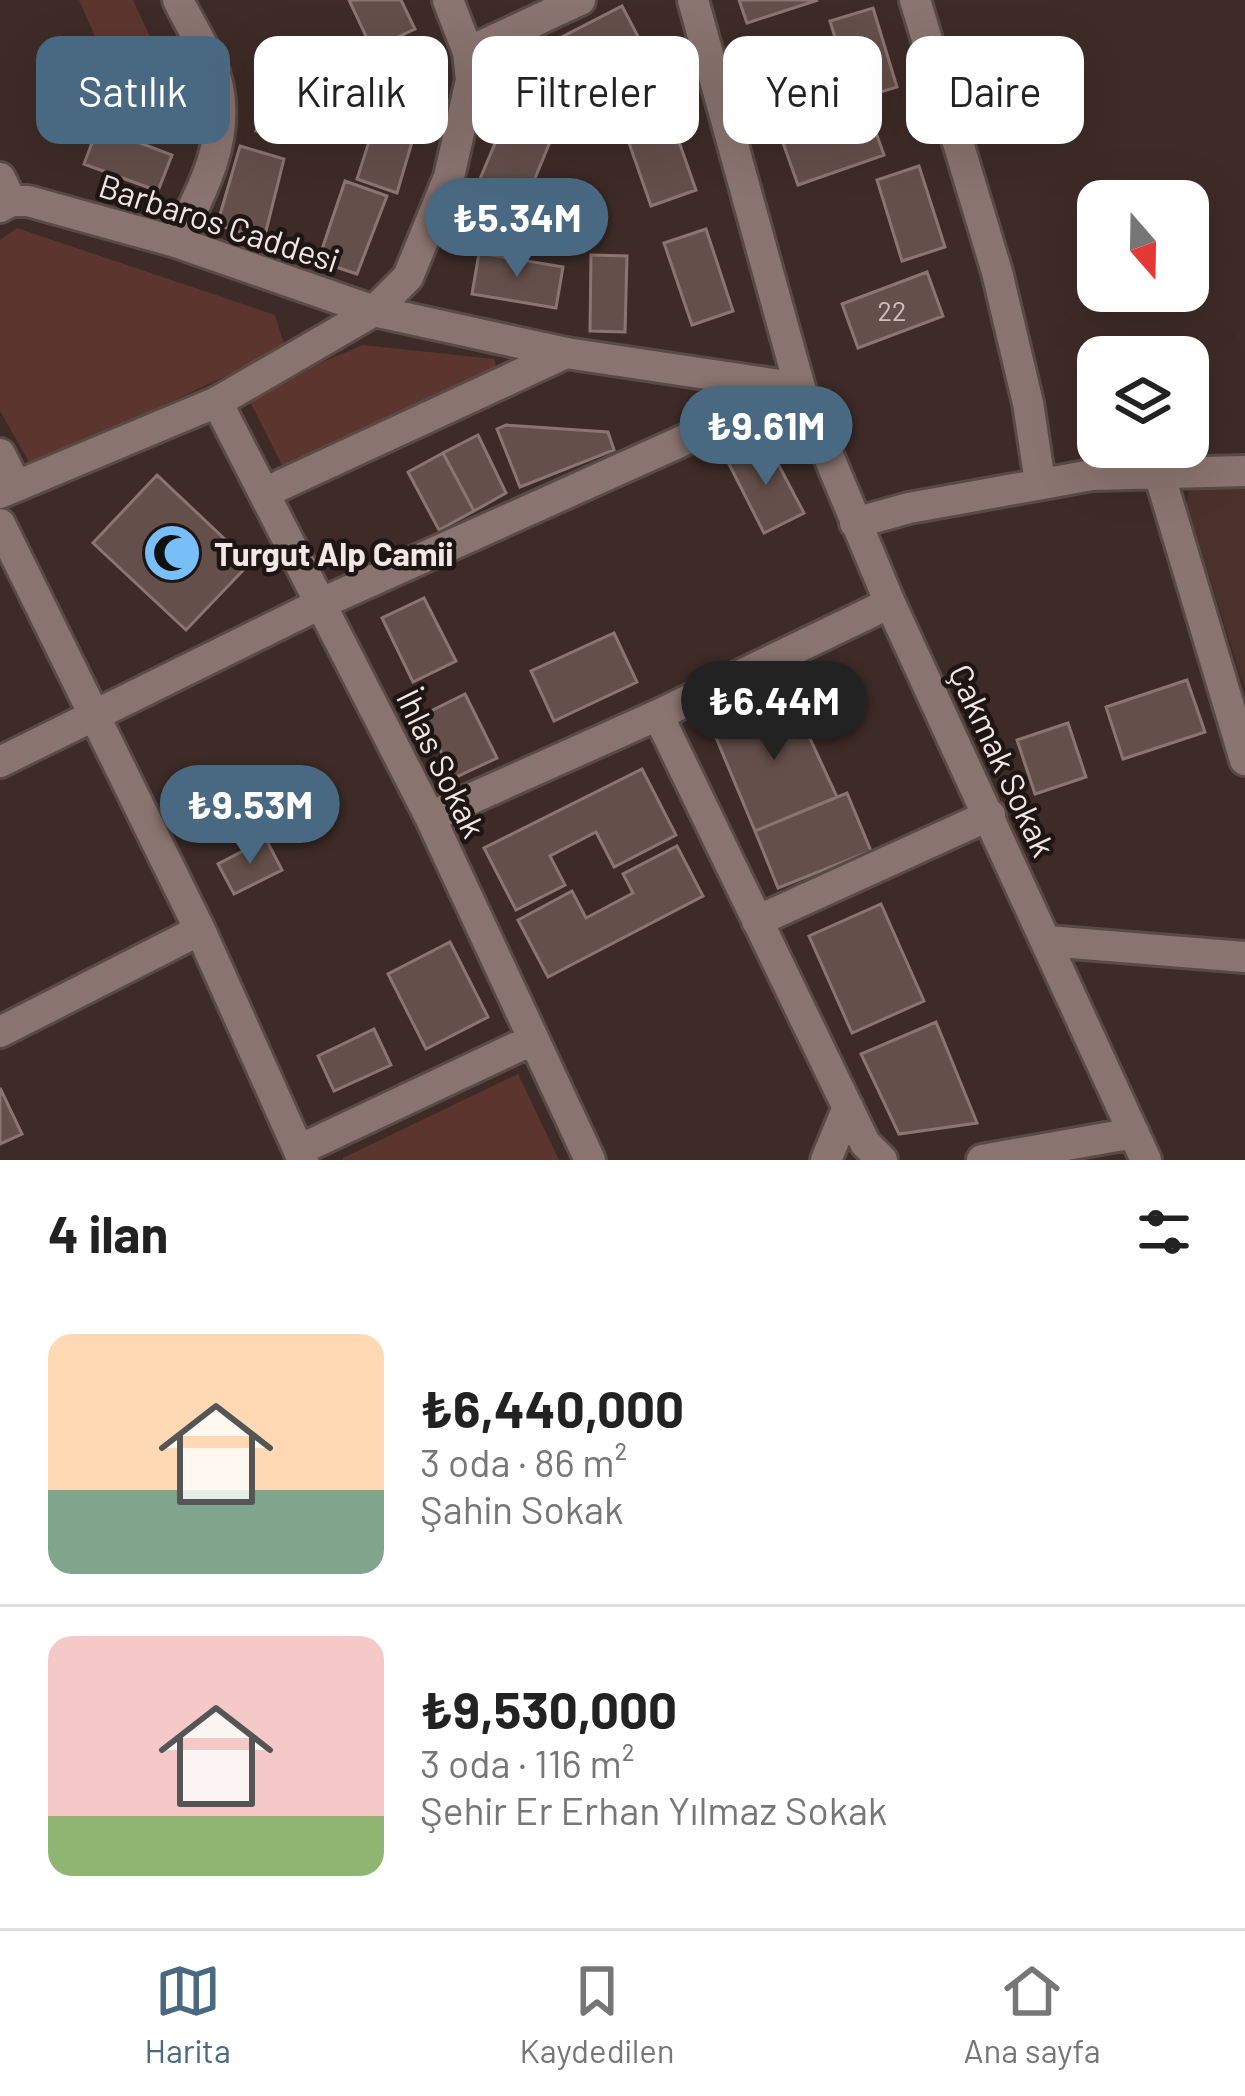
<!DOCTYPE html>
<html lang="tr">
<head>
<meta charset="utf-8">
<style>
  :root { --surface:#fff; --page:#f2f2f2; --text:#222; --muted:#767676; --line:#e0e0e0; --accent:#496982 }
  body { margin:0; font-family:Barlow,sans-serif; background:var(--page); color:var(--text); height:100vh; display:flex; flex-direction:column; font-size:45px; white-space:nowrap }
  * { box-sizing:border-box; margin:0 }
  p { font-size:39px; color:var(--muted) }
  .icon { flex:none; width:66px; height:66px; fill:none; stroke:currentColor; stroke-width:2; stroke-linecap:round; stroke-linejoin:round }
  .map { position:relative; height:1160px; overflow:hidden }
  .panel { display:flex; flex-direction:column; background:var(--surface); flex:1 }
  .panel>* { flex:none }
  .top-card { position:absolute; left:36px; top:36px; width:1173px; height:108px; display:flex; gap:24px }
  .needle { width:78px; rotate:160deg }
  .controls { position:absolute; left:1077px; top:180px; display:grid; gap:24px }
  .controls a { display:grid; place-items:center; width:132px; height:132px; border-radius:24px; background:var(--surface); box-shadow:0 12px 48px #0002; font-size:60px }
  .price { position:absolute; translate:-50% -102px; padding:0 27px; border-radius:42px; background:var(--accent); color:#fff; font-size:39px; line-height:78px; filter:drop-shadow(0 3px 6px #0008) }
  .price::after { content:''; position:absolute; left:50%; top:72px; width:36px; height:27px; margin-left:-18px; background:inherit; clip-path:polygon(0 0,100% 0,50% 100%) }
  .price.current { background:#222; color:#fff }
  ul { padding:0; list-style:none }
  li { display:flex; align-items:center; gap:36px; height:300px; padding:0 48px }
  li+li { border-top:3px solid var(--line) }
  li span { display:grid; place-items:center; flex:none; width:336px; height:240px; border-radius:24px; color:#555 }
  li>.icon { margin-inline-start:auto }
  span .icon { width:144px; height:144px; fill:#fffc; stroke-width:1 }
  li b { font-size:51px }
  h2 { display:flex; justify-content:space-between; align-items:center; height:144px; padding:0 48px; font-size:51px }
  .pill { padding:0 42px; border-radius:24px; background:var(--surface); box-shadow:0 12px 48px #0002; font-size:42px; line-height:108px }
  .pill.current { background:var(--accent); color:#fff }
  .menu { display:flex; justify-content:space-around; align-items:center; height:168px; border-top:3px solid var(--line); background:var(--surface); font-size:33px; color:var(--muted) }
  .menu a { display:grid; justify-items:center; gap:6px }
  .menu .current { color:var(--accent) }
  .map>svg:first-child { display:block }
  .built { fill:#4b312b }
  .green { fill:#5c362e }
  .building { fill:#644f4a; stroke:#8b7570; stroke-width:3 }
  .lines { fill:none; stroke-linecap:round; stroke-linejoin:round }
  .minor-casing { stroke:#5a4a46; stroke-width:36 }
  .tertiary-casing { stroke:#5a4a46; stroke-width:36 }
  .secondary-casing { stroke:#5a4a46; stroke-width:36 }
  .minor { stroke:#8a746f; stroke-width:30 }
  .tertiary { stroke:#8a746f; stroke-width:30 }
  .secondary { stroke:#8a746f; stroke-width:30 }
  .labels { text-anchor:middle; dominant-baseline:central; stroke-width:9; stroke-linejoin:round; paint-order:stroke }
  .number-label { font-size:27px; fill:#cfc0bd }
  .street-label { font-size:33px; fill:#f3e6e3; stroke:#1e1614 }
  .poi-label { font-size:33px; font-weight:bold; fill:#f3e6e3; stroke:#1e1614; text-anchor:start }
</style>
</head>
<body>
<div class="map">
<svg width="1245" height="1160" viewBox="0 0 1245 1160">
  <rect width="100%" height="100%" fill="#3e2b27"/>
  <path class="built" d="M1191,484h54v205l-59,-185z"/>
  <path class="green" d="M79,0h54l37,80 -47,21z
    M17,228l258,87 10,33 -253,119 -32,-56v-171z
    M363,345l131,14 2,8 -214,98 -36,-71z
    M518,1074l41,86h-216v-2z"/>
  <path class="building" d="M349,0h52l14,29 -43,20z
    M739,0h79l-71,23z
    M622,6l20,38 -65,33 -19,-38z
    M873,8l24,79 -43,13 -24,-79z
    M277,54l37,10 -20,77 -38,-10z
    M383,98l39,10 -25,85 -40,-14z
    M513,101l46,19 -35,85 -47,-19z
    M666,105l30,85 -45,16 -30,-86z
    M869,113l15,42 -86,30 -15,-42z
    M98,127l74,28 -14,36 -74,-27z
    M240,146l44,13 -20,80 -47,-14z
    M919,166l26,81 -43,14 -25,-81z
    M345,181l42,15 -30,78 -39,-13z
    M706,229l27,82 -41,14 -28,-82z
    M479,253l84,14 -7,41 -84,-14z
    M591,255l36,1 -2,76 -35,-1z
    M927,272l16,44 -85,32 -16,-44z
    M506,425l102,7 6,18 -94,37 -23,-58z
    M478,435l28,58 -32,18 -31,-58z
    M767,443l37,70 -40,20 -35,-69z
    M443,453l31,58 -35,19 -31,-58z
    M157,475l93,88 -64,67 -93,-87z
    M424,598l32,63 -43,21 -31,-64z
    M614,633l23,49 -83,39 -23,-50z
    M1187,680l18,52 -82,27 -17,-52z
    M789,693l48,104 -82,34 -43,-103z
    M465,694l32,64 -43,20 -31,-63z
    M1068,723l18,54 -51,17 -18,-54z
    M642,769l34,66 -62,32 -18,-35 -46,24 15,29 -49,25 -32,-62z
    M847,793l24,58 -93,37 -23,-57z
    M266,839l16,31 -48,24 -16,-30z
    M677,846l26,50 -155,81 -30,-57 54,-29 14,27 47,-25 -10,-19z
    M881,904l43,97 -72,32 -43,-97z
    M450,942l38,75 -62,32 -38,-75z
    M936,1022l41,101 -78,11 -38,-80z
    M374,1029l17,36 -57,26 -16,-35z
    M0,1088l22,46 -22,10z"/>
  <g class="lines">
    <g class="minor-casing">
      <path id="minor" d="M915,0l82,272 31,131 12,79
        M468,52l112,-52
        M0,178l11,23
        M176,242c25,-49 53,-99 42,-155 -6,-29 -27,-60 -40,-87
        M217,402l213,415 160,343
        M0,454l16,32
        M1159,473l86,287
        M266,492l300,-139
        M855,523l54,-15 183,-33 153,-4
        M0,524l200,406 103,230
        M658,715l207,428 17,17
        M0,762l322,-159 478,-215 90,215 256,557
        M430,817l228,-102 232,-112
        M757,921l233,-106
        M1047,941l198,16
        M0,1032l200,-102
        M299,1150l233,-110
        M826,1160l22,-53
        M982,1160l152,-27"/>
    </g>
    <g class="tertiary-casing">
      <path id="tertiary" d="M0,493l217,-91 157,-91 34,-34 41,-100 22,-97 -3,-28 -20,-52"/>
    </g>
    <g class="secondary-casing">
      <path id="secondary" d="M0,207l11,-6h17l148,41 198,69 192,42 234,35 -107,-388"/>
    </g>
    <use href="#minor" class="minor"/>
    <use href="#tertiary" class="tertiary"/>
    <use href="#secondary" class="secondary"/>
  </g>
  <defs>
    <g id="mosque-disc" transform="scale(3)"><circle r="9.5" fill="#78bff7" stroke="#1e1614"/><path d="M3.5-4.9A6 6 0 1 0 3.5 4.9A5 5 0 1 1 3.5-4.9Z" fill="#111"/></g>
  </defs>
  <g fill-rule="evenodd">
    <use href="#mosque-disc" x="172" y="553"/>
  </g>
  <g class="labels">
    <g class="number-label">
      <text x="892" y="310">22</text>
    </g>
    <g class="street-label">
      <text transform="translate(219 222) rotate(18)">Barbaros Caddesi</text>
      <text transform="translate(1003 760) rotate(65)">Çakmak Sokak</text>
      <text transform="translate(442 763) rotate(64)">İhlas Sokak</text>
    </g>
    <g class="poi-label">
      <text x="214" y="553">Turgut Alp Camii</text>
    </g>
  </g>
</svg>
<div class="controls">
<a><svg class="needle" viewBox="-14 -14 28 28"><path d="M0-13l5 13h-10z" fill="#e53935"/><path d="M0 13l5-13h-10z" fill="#767676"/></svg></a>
<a><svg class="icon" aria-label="layers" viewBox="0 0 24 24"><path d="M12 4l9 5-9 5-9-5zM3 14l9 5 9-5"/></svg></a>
</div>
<b class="price" style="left:517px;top:280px">₺5.34M</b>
<b class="price" style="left:766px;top:488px">₺9.61M</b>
<b class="price current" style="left:774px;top:763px">₺6.44M</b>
<b class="price" style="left:250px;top:867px">₺9.53M</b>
<div class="top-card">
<a class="pill current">Satılık</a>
<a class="pill">Kiralık</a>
<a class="pill">Filtreler</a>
<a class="pill">Yeni</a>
<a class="pill">Daire</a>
</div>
</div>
<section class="panel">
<h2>4 ilan<svg class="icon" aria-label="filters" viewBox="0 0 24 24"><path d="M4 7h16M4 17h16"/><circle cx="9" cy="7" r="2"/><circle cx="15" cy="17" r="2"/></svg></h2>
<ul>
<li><span style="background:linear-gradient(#ffd9b3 65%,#7fa58c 0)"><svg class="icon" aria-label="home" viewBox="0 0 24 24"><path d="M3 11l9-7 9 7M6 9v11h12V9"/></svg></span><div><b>₺6,440,000</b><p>3 oda · 86 m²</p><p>Şahin Sokak</p></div></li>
<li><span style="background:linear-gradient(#f6c9c9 75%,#8fb573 0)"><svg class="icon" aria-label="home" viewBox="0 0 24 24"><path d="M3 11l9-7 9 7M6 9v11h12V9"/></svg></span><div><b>₺9,530,000</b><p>3 oda · 116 m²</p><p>Şehir Er Erhan Yılmaz Sokak</p></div></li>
</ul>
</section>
<nav class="menu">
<a class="current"><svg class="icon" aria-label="map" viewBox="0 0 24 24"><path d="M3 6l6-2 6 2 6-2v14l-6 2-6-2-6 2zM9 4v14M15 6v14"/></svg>Harita</a>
<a><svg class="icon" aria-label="saved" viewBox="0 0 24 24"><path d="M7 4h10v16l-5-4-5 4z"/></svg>Kaydedilen</a>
<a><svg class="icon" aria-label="home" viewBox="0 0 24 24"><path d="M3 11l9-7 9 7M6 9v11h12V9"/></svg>Ana sayfa</a>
</nav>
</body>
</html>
